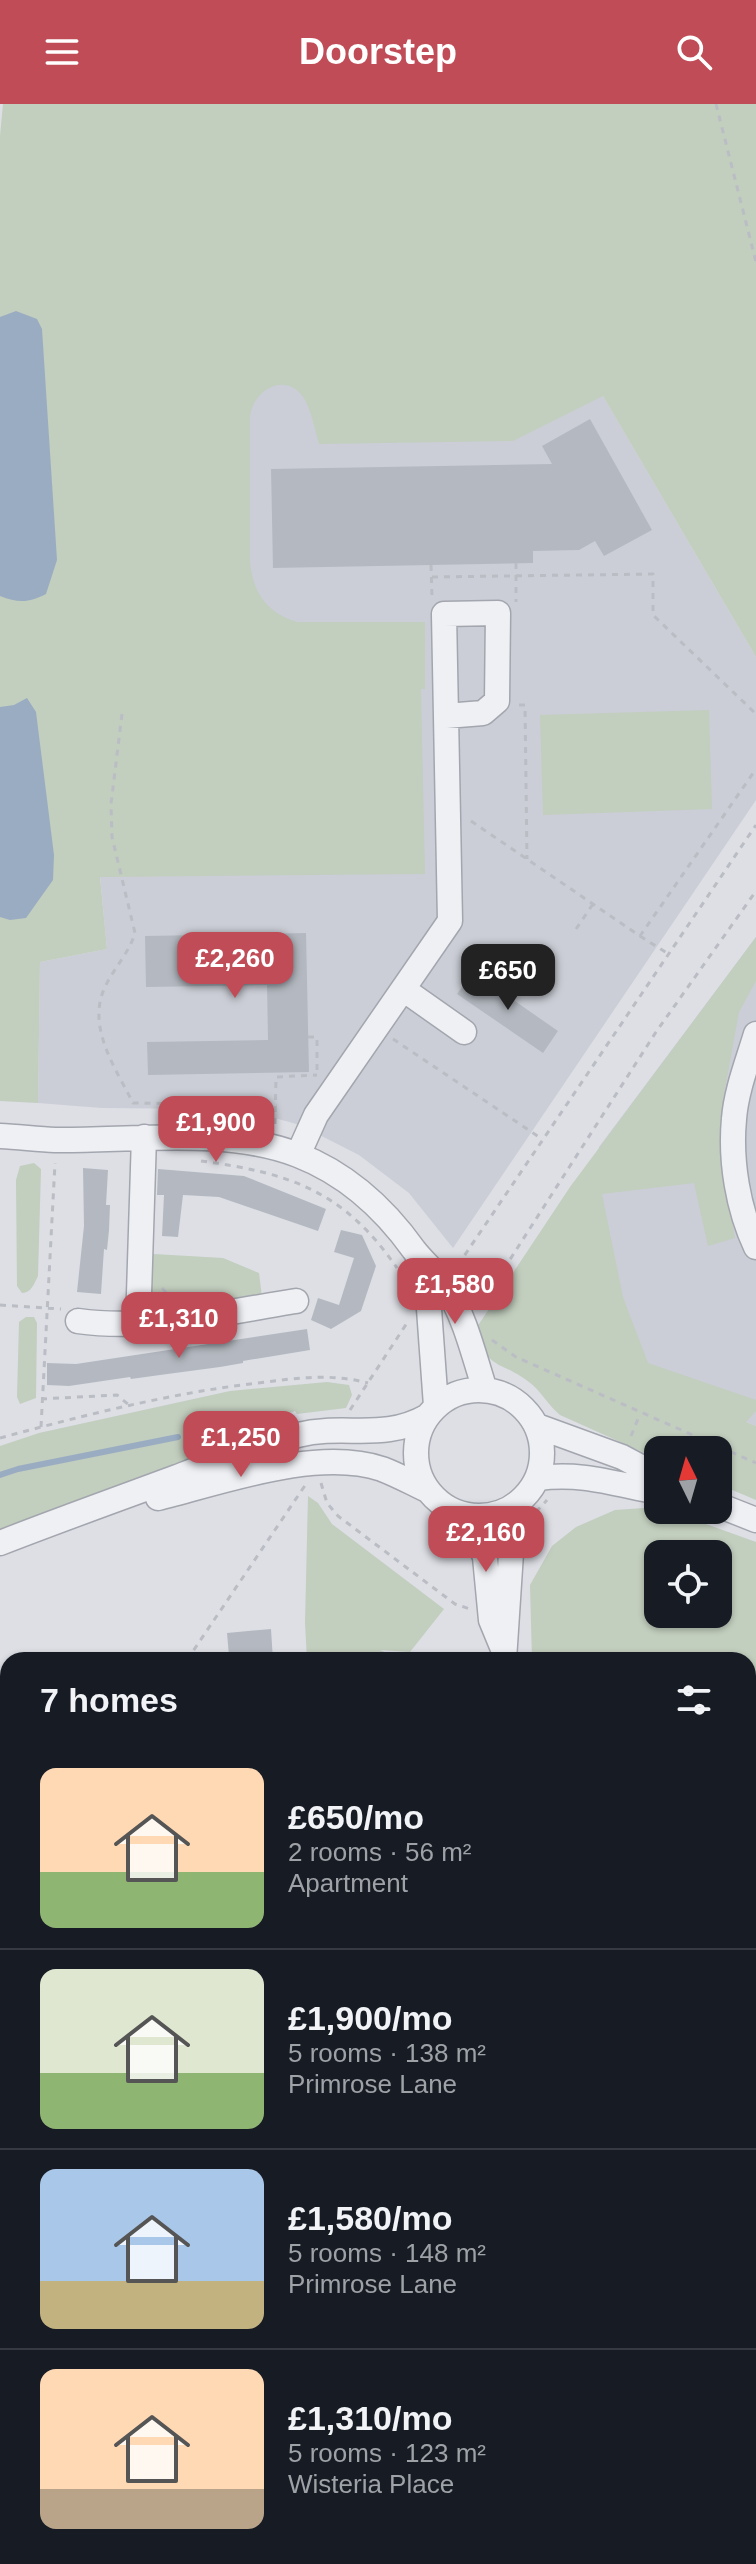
<!DOCTYPE html>
<html lang="en">
<head>
<meta charset="utf-8">
<style>
  :root { --surface:#171b24; --page:#20242c; --text:#f1f3f6; --muted:#9ea1a6; --line:#363941; --accent:#c04c57 }
  body { margin:0; font-family:Helvetica,sans-serif; background:var(--page); color:var(--text); height:100vh; display:flex; flex-direction:column; font-size:30px; white-space:nowrap }
  * { box-sizing:border-box; margin:0 }
  p { font-size:26px; color:var(--muted) }
  .icon { flex:none; width:44px; height:44px; fill:none; stroke:currentColor; stroke-width:2; stroke-linecap:round; stroke-linejoin:round }
  .map { position:relative; flex:1; overflow:hidden }
  .drawer { position:absolute; left:0px; top:1548px; width:756px; height:912px; display:flex; flex-direction:column; background:var(--surface); border-radius:24px 24px 0 0; box-shadow:0 2px 6px #0004 }
  .drawer>* { flex:none }
  .needle { width:52px; rotate:355deg }
  .controls { position:absolute; left:644px; top:1332px; display:grid; gap:16px }
  .controls a { display:grid; place-items:center; width:88px; height:88px; border-radius:16px; background:var(--surface); box-shadow:0 2px 6px #0004; font-size:40px }
  .price { position:absolute; translate:-50% -68px; padding:0 18px; border-radius:16px; background:var(--accent); color:#fff; font-size:26px; line-height:52px; filter:drop-shadow(0 2px 4px #0008) }
  .price::after { content:''; position:absolute; left:50%; top:48px; width:24px; height:18px; margin-left:-12px; background:inherit; clip-path:polygon(0 0,100% 0,50% 100%) }
  .price.current { background:#222; color:#fff }
  ul { padding:0; list-style:none }
  li { display:flex; align-items:center; gap:24px; height:200px; padding:0 40px }
  li+li { border-top:2px solid var(--line) }
  li span { display:grid; place-items:center; flex:none; width:224px; height:160px; border-radius:16px; color:#555 }
  li>.icon { margin-inline-start:auto }
  span .icon { width:96px; height:96px; fill:#fffc; stroke-width:1 }
  li b { font-size:34px }
  h2 { display:flex; justify-content:space-between; align-items:center; height:96px; padding:0 40px; font-size:34px }
  header { display:flex; justify-content:space-between; align-items:center; height:104px; padding:0 40px; background:var(--accent); color:#fff; font-size:36px; font-weight:800 }
  .map>svg:first-child { display:block }
  .built { fill:#cbced6 }
  .green { fill:#c2cebe; fill-rule:evenodd }
  .water { fill:#9aacc2 }
  .lines { fill:none; stroke-linecap:round; stroke-linejoin:round }
  .stream { stroke:#9aacc2; stroke-width:6 }
  .building { fill:#b4b9c1 }
  .minor-casing { stroke:#a3a6ae; stroke-width:27 }
  .path { stroke:#bbbdc4; stroke-width:3; stroke-dasharray:6 6; stroke-linecap:butt }
  .minor { stroke:#eff0f4; stroke-width:24 }
</style>
</head>
<body>
<header><svg class="icon" aria-label="menu" viewBox="0 0 24 24"><path d="M4 6h16M4 12h16M4 18h16"/></svg>Doorstep<svg class="icon" aria-label="search" viewBox="0 0 24 24"><circle cx="10" cy="10" r="6"/><path d="M15 15l6 6"/></svg></header>
<div class="map">
<svg width="756" height="2460" viewBox="0 0 756 2460">
  <rect width="100%" height="100%" fill="#dddfe5"/>
  <path class="built" d="M45,196l537,60 174,297v143l-303,448 -44,-55 -50,-38 -59,-30 -29,-8 -60,-8 -109,-1 -64,-5 2,-141 67,-13z
    M756,833v489l-168,-68 11,-211z"/>
  <path class="green" d="M3,0h753v553l-153,-261 -90,45 -194,3c-4,-14 -7,-31 -14,-44 -16,-29 -51,-13 -55,16v146c3,31 17,51 47,60h128v67h-4l4,185 -325,3 7,72 -67,13 -2,141 -38,-2v-965z
    M709,606l3,99 -169,6 -3,-100z
    M756,833v44l-17,31 -16,88 2,76 10,62 -27,8 -14,-63 -92,11 21,103 25,66 108,37v11l-10,11 10,4v74l-38,-16v-34h-60v9l-98,-44c-12,-10 -19,-24 -31,-33 -29,-22 -41,-11 -54,-52l95,-143z
    M34,1059l7,6 -3,107c-4,8 -7,17 -16,17l-5,-7 -1,-106 4,-14z
    M154,1150l69,4 36,15 3,24 -108,20 -7,-10 1,-49z
    M26,1213h8l3,6 -1,75 -16,6 -3,-7 2,-75z
    M327,1278l22,3 3,10 -6,13 -49,6 -2,-3 -19,7 3,13 -37,15 -242,84v-84l39,-13 191,-42z
    M308,1392l10,7 14,21 112,85 -34,43 -30,-2 23,10h-96l-2,-37z
    M658,1403v3h9l89,32v579l-8,-1v-460h-216l-2,-75 22,-39 24,-19 39,-17zM658,1450h60v60h-60z
    M0,2002l5,14 -2,444h-3z
    M748,2037l8,2v321h-3l-5,-13z
    M432,2452h121l4,8h-144z"/>
  <path class="water" d="M16,207l21,8 5,10 15,231 -11,34c-17,9 -28,9 -46,2v-279z
    M27,594l9,14 18,143 -1,25 -27,38 -16,2 -10,-3v-210l14,-2z"/>
  <g class="lines">
    <path class="stream" d="M0,1371l18,-6 160,-32"/>
  </g>
  <path class="building" d="M590,315l62,111 -48,26 -9,-15 -16,9 -46,1v12l-260,5 -2,-99 281,-5 -10,-18z
    M306,829l3,139 -161,3 -1,-33 121,-2 -1,-55 -121,2 -1,-51z
    M473,868l85,59 -15,22 -86,-59z
    M83,1064l25,2 -2,35h4l-1,25 -2,20 -3,-1 -3,45 -24,-2 7,-66z
    M158,1065l86,7 82,33 -8,22 -99,-34 -36,-2 -5,42 -16,-1 2,-41h-7z
    M341,1126l21,5 14,31 -15,45 -30,18 -20,-9 7,-22 21,7 15,-47 -20,-6z
    M307,1225l3,21 -67,11v2l-23,4 -60,8 -29,4 -1,-2 -61,9 -22,-1v-22l29,1z
    M271,1525l2,31h-23v-7l-21,3 -2,-23z"/>
  <g class="lines">
    <g class="minor-casing">
      <path id="minor" d="M403,885l61,43
        M756,930c-8,27 -20,57 -22,85 -4,42 4,90 22,128
        M0,1032c18,1 37,3 55,4 75,1 172,-13 243,15 49,19 86,53 116,95 10,13 23,23 32,37 19,30 28,69 39,103
        M298,1051l18,-40 134,-194 -6,-307 54,-1 -1,88 -14,12 -37,3
        M417,1150l12,55 7,97
        M78,1217c72,10 147,-9 218,-20
        M138,1221l6,-188
        M416 1349a63 63 0 1 1 126 0a63 63 0 1 1-126 0Z
        M537,1322l85,31 36,19
        M538,1374c44,-6 77,6 120,14
        M158,1394c65,-16 159,-51 224,-29 16,6 30,14 45,21
        M718,1401l38,15
        M459,1410l19,25 7,18 6,63 12,29
        M0,1439c59,-23 118,-44 177,-66 39,-15 80,-31 121,-42 48,-12 84,7 130,-19
        M504,1556l10,-153
        M0,1977h8
        M748,2397l8,19
        M77,2452v8
        M207,2452l4,8
        M390,2452l3,8
        M564,2452l3,8
        M587,2460l18,-8"/>
    </g>
    <path class="path" d="M716,0l40,158
      M516,459v39
      M431,461l1,32
      M432,473l221,-3v41l103,99
      M519,601h6l2,154
      M122,610l-11,90 1,33 23,96c-6,20 -21,35 -30,54 -19,40 11,82 28,116l144,2
      M471,717l169,115 116,-167
      M576,825l17,-25
      M640,832l30,19
      M308,933h9v36
      M393,935l149,100
      M275,1020l1,-47 41,-2
      M201,1057c89,12 143,30 196,107
      M458,1161l298,-440
      M470,1178c18,0 27,-9 39,-21l147,-229 100,-141
      M162,1184l11,12
      M0,1201l61,4
      M492,1236l24,17 240,106
      M41,1295l76,-4 12,10
      M350,1306l57,-87
      M41,1323l14,-264
      M631,1332l9,-22
      M0,1334c85,-23 171,-45 258,-55 39,-5 72,-10 110,0
      M321,1379l6,20 11,13 117,88 15,5
      M676,1406l24,8
      M536,1408l11,-12
      M187,1556l119,-176
      M748,2028l8,1
      M10,2460v-8"/>
    <use href="#minor" class="minor"/>
  </g>
</svg>
<div class="controls">
<a><svg class="needle" viewBox="-14 -14 28 28"><path d="M0-13l5 13h-10z" fill="#e53935"/><path d="M0 13l5-13h-10z" fill="#9ea1a6"/></svg></a>
<a><svg class="icon" aria-label="locate" viewBox="0 0 24 24"><circle cx="12" cy="12" r="6"/><path d="M12 2v4M12 18v4M2 12h4M18 12h4"/></svg></a>
</div>
<b class="price" style="left:235px;top:896px">£2,260</b>
<b class="price current" style="left:508px;top:908px">£650</b>
<b class="price" style="left:216px;top:1060px">£1,900</b>
<b class="price" style="left:455px;top:1222px">£1,580</b>
<b class="price" style="left:179px;top:1256px">£1,310</b>
<b class="price" style="left:241px;top:1375px">£1,250</b>
<b class="price" style="left:486px;top:1470px">£2,160</b>
<section class="drawer">
<h2>7 homes<svg class="icon" aria-label="filters" viewBox="0 0 24 24"><path d="M4 7h16M4 17h16"/><circle cx="9" cy="7" r="2"/><circle cx="15" cy="17" r="2"/></svg></h2>
<ul>
<li><span style="background:linear-gradient(#ffd9b3 65%,#8fb573 0)"><svg class="icon" aria-label="home" viewBox="0 0 24 24"><path d="M3 11l9-7 9 7M6 9v11h12V9"/></svg></span><div><b>£650/mo</b><p>2 rooms · 56 m²</p><p>Apartment</p></div></li>
<li><span style="background:linear-gradient(#dfe7d0 65%,#8fb573 0)"><svg class="icon" aria-label="home" viewBox="0 0 24 24"><path d="M3 11l9-7 9 7M6 9v11h12V9"/></svg></span><div><b>£1,900/mo</b><p>5 rooms · 138 m²</p><p>Primrose Lane</p></div></li>
<li><span style="background:linear-gradient(#a9c7e8 70%,#c2b280 0)"><svg class="icon" aria-label="home" viewBox="0 0 24 24"><path d="M3 11l9-7 9 7M6 9v11h12V9"/></svg></span><div><b>£1,580/mo</b><p>5 rooms · 148 m²</p><p>Primrose Lane</p></div></li>
<li><span style="background:linear-gradient(#ffd9b3 75%,#b9a48a 0)"><svg class="icon" aria-label="home" viewBox="0 0 24 24"><path d="M3 11l9-7 9 7M6 9v11h12V9"/></svg></span><div><b>£1,310/mo</b><p>5 rooms · 123 m²</p><p>Wisteria Place</p></div></li>
</ul>
</section>
</div>
</body>
</html>
